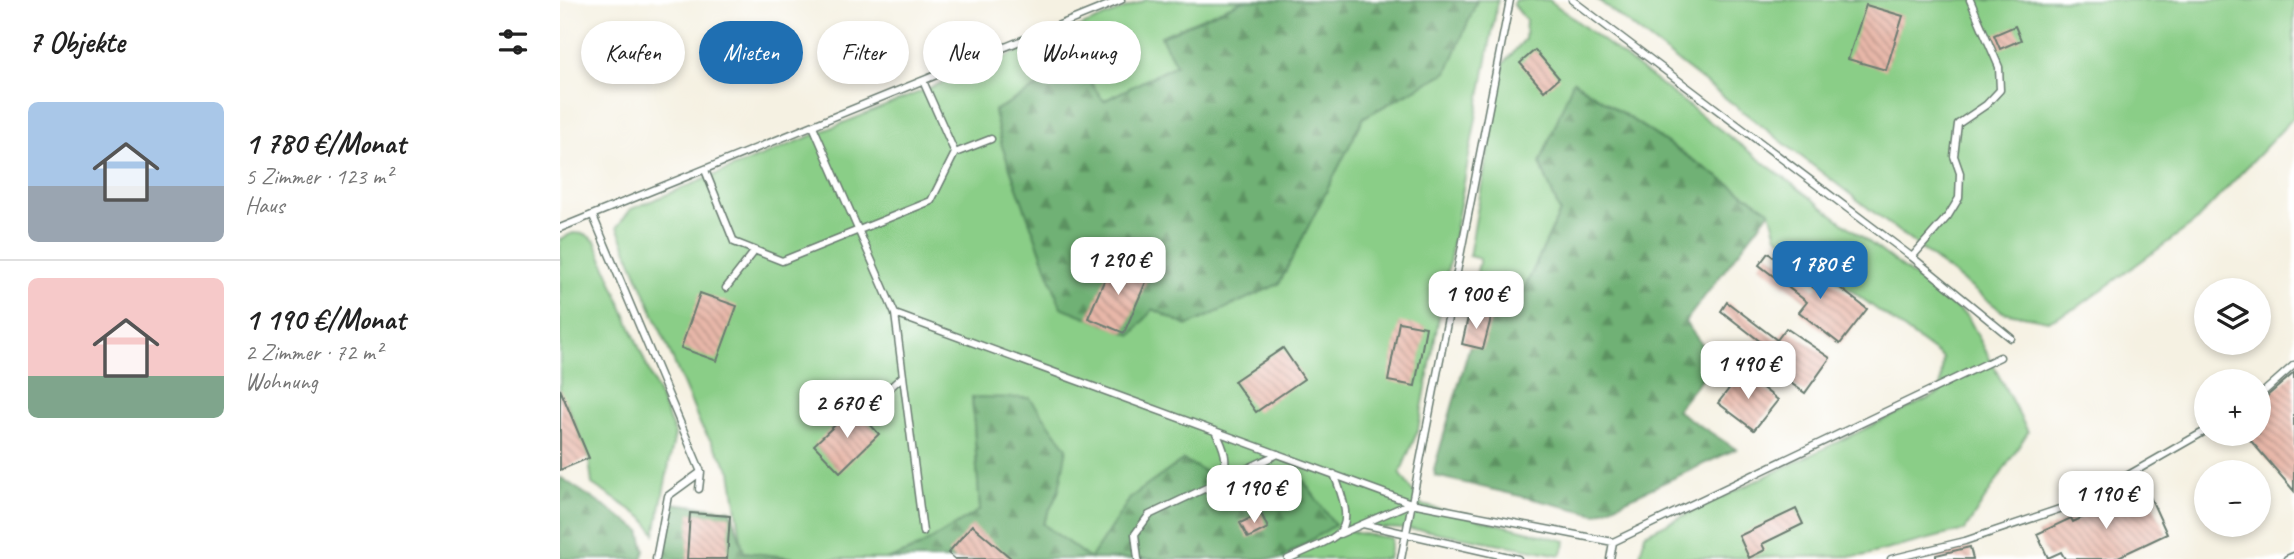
<!DOCTYPE html>
<html lang="de">
<head>
<meta charset="utf-8">
<style>
  :root { --surface:#fff; --page:#f2f2f2; --text:#222; --muted:#767676; --line:#e0e0e0; --accent:#1f6fb2 }
  body { margin:0; font-family:Caveat,sans-serif; background:var(--page); color:var(--text); height:100vh; display:flex; flex-direction:column; font-size:26px; white-space:nowrap }
  * { box-sizing:border-box; margin:0 }
  p { font-size:23px; color:var(--muted) }
  .icon { flex:none; width:38px; height:38px; fill:none; stroke:currentColor; stroke-width:2; stroke-linecap:round; stroke-linejoin:round }
  .map { position:relative; flex:1; overflow:hidden }
  .drawer { display:flex; flex-direction:column; background:var(--surface); width:560px }
  .drawer>* { flex:none }
  .banner { position:absolute; left:21px; top:21px; width:665px; height:63px; display:flex; gap:14px }
  .fabs { position:absolute; left:1634px; top:278px; display:grid; gap:14px }
  .fabs a { display:grid; place-items:center; width:77px; height:77px; border-radius:50%; background:var(--surface); box-shadow:0 4px 10px #0003; font-size:35px }
  .price { position:absolute; translate:-50% -60px; padding:0 16px; border-radius:14px; background:#fff; color:#222; font-size:23px; line-height:46px; filter:drop-shadow(0 2px 4px #0008) }
  .price::after { content:''; position:absolute; left:50%; top:42px; width:21px; height:16px; margin-left:-10px; background:inherit; clip-path:polygon(0 0,100% 0,50% 100%) }
  .price.active { background:var(--accent); color:#fff }
  ul { padding:0; list-style:none }
  li { display:flex; align-items:center; gap:21px; height:175px; padding:0 28px }
  li+li { border-top:2px solid var(--line) }
  li span { display:grid; place-items:center; flex:none; width:196px; height:140px; border-radius:10px; color:#555 }
  li>.icon { margin-inline-start:auto }
  span .icon { width:84px; height:84px; fill:#fffc; stroke-width:1 }
  li b { font-size:30px }
  h2 { display:flex; justify-content:space-between; align-items:center; height:84px; padding:0 28px; font-size:30px }
  .tag { padding:0 24px; border-radius:32px; background:var(--surface); box-shadow:0 4px 10px #0003; font-size:24px; line-height:63px }
  .tag.active { background:var(--accent); color:#fff }
  main { display:flex; flex:1; min-height:0 }
  .map>svg:first-child { display:block }
  .grass { fill:#8ace87; stroke:#54865e; stroke-width:2 }
  .forest { fill:url(#forest-firs); stroke:#477754; stroke-width:2 }
  .building { fill:url(#building-back-hatch) }
  .lines { fill:none; stroke-linecap:round; stroke-linejoin:round }
  .lane-casing { stroke:#6a7c71; stroke-width:9 }
  .lane { stroke:#fff; stroke-width:6 }
</style>
</head>
<body>
<main>
<section class="drawer">
<h2>7 Objekte<svg class="icon" aria-label="filters" viewBox="0 0 24 24"><path d="M4 7h16M4 17h16"/><circle cx="9" cy="7" r="2"/><circle cx="15" cy="17" r="2"/></svg></h2>
<ul>
<li><span style="background:linear-gradient(#a9c7e8 60%,#9aa5b1 0)"><svg class="icon" aria-label="home" viewBox="0 0 24 24"><path d="M3 11l9-7 9 7M6 9v11h12V9"/></svg></span><div><b>1 780 €/Monat</b><p>5 Zimmer · 123 m²</p><p>Haus</p></div></li>
<li><span style="background:linear-gradient(#f6c9c9 70%,#7fa58c 0)"><svg class="icon" aria-label="home" viewBox="0 0 24 24"><path d="M3 11l9-7 9 7M6 9v11h12V9"/></svg></span><div><b>1 190 €/Monat</b><p>2 Zimmer · 72 m²</p><p>Wohnung</p></div></li>
</ul>
</section>
<div class="map">
<svg width="1734" height="559" viewBox="0 0 1734 559">
  <defs>
    <pattern id="forest-firs" width="22" height="20" patternUnits="userSpaceOnUse" patternTransform="scale(1.75)"><rect width="22" height="20" fill="#6fb174"/><path d="M5 1l3.5 6h-7zM16 11l3.5 6h-7z" fill="#5b9160"/></pattern>
    <pattern id="building-back-hatch" width="6" height="6" patternUnits="userSpaceOnUse" patternTransform="scale(1.75)"><rect width="6" height="6" fill="#e8b7a9"/><path d="M-1 5l2 2M0 0l6 6M5-1l2 2" fill="none" stroke="#bb968a"/></pattern>
  </defs>
  <rect width="100%" height="100%" fill="#fff"/>
  <filter id="ink" filterUnits="userSpaceOnUse"><feTurbulence type="fractalNoise" baseFrequency=".0143" numOctaves="2"/><feDisplacementMap in="SourceGraphic" scale="14" xChannelSelector="R" yChannelSelector="G"/><feConvolveMatrix kernelMatrix="1 2 1 2 8 2 1 2 1" color-interpolation-filters="sRGB"/></filter>
  <filter id="wash" filterUnits="userSpaceOnUse"><feTurbulence type="fractalNoise" baseFrequency=".00686" numOctaves="4" result="noise"/><feDisplacementMap in="SourceGraphic" scale="28" xChannelSelector="R" yChannelSelector="G"/><feGaussianBlur stdDeviation="1.57" result="paint"/><feColorMatrix in="noise" values="0 0 0 0 0 0 0 0 0 0 0 0 0 0 0 0 0 1.4 0 .05"/><feComposite in="paint" operator="in"/></filter>
  <g filter="url(#wash)">
    <rect width="100%" height="100%" fill="#f5f1e2"/>
    <path class="grass" d="M586,0h98l-83,36 15,29 -73,36 -25,-36 -84,46 8,35 59,161 92,2 126,-25 85,-167 83,-45 29,-72h22l-80,430 -18,43 22,32 144,36 -5,14 -138,-25 -84,-4 18,7 35,5 -4,21h-108l55,-34 -38,-53 -87,3 -27,-15 -93,99 -47,-35 16,-34 -87,-92 8,112 -61,37 -29,12h-88l-59,-7 -12,-81 -30,-45 -84,-199 14,-18z
      M955,0h34l419,317 60,115 -63,98 -103,26 -223,3 6,-25 295,-141 3,-35 -166,-122 -7,-25 -196,-130 -34,82 20,49 -37,80 -52,6 9,-39 -11,-3 35,-193 21,-24 1,-19 -13,-16z
      M1038,0h696v117l-100,106 -116,84 -30,14 -45,-9z
      M13,233l12,1 10,7 80,193 -20,100 -10,-15 -53,-35 -3,-26 -23,-55 -6,-4v-160z"/>
    <path class="forest" d="M684,0l233,1 -30,71 -83,45 -85,167 -92,42 -34,-17 -21,26 -71,-28 -59,-161 -8,-35 84,-46 26,36 72,-36 -15,-28z
      M1013,81l197,130 -85,111 30,40 -39,48 60,39 -140,65 -161,-38 -1,-7 50,-172 39,-5 37,-80 -20,-49z
      M412,397l58,1 37,50 -8,42 -16,34 47,35h-200l29,-12 61,-37z
      M623,460l28,15 86,-3 38,53 -55,34h-190l41,-62z
      M0,477l80,53 5,21 -3,8h-82z
      M112,503l59,7 13,42 58,7h-139z"/>
    <g id="blocks">
      <path class="building" d="M1306,5l37,11 -17,54 -38,-11z
        M1455,26l6,14 -21,9 -6,-14z
        M975,50l24,28 -15,13 -24,-28z
        M1208,253l47,36 11,-12 41,32 -27,35 -41,-32 8,-10 -48,-37z
        M553,260l36,15 -25,58 -36,-15z
        M140,293l37,13 -20,55 -36,-13z
        M1167,302l50,38 9,-12 44,30 -25,35 -43,-30 8,-14 -49,-38z
        M909,313l22,5 -8,31 -21,-5z
        M839,322l27,5 -11,59 -27,-5z
        M723,348l21,31 -48,33 -22,-31z
        M1182,372l36,28 -24,30 -36,-27z
        M1734,373v118l-49,-57h14v-31z
        M0,389l29,69 -29,12z
        M294,407l25,27 -39,38 -26,-27z
        M1586,488l21,46 -53,25h-49l-4,-7 -13,6 -11,-24 34,-16 2,4z
        M1236,509l7,15 -41,20 3,6 -16,8 -10,-22z
        M130,513l40,3 -3,43h-40z
        M701,513l7,15 -20,10 -8,-15z
        M412,525l40,34h-57l-7,-6z
        M1410,547l3,12h-37v-4z"/>
    </g>
  </g>
  <g filter="url(#ink)">
    <use href="#blocks" fill-opacity="0" stroke="#6a7c71" stroke-width="2"/>
    <g class="lines">
      <g class="lane-casing">
        <path id="lane" d="M1012,0l340,257 99,81
          M253,126l82,188 516,189 202,39 387,-185
          M395,153l36,-14
          M145,170l29,72 48,19 149,-60 24,-48 -32,-72
          M33,216l108,256 -2,17
          M0,228l561,-228
          M1352,257l36,-41 11,-18 1,-25 -6,-17 4,-32 28,-19 14,-15 -1,-23 -29,-67
          M166,288l28,-36
          M335,314l28,218
          M1699,396l35,-31
          M311,405l32,-29
          M663,480l55,-26
          M803,524l155,35
          M780,534l71,-31
          M96,559l12,-63 33,-24
          M578,559l-3,-25 14,-19 74,-35c5,-20 2,-31 -8,-49
          M728,559c54,-26 71,-21 46,-85
          M841,559l109,-559
          M1050,559l3,-17
          M1331,559l74,-18 118,-40 124,-71
          M1727,559l7,-3"/>
      </g>
      <use href="#lane" class="lane"/>
    </g>
  </g>
</svg>
<div class="fabs">
<a><svg class="icon" aria-label="layers" viewBox="0 0 24 24"><path d="M12 4l9 5-9 5-9-5zM3 14l9 5 9-5"/></svg></a>
<a>+</a>
<a>−</a>
</div>
<b class="price" style="left:558px;top:297px">1 290 €</b>
<b class="price active" style="left:1260px;top:301px">1 780 €</b>
<b class="price" style="left:916px;top:331px">1 900 €</b>
<b class="price" style="left:1188px;top:401px">1 490 €</b>
<b class="price" style="left:287px;top:440px">2 670 €</b>
<b class="price" style="left:694px;top:525px">1 190 €</b>
<b class="price" style="left:1546px;top:531px">1 190 €</b>
<div class="banner">
<a class="tag">Kaufen</a>
<a class="tag active">Mieten</a>
<a class="tag">Filter</a>
<a class="tag">Neu</a>
<a class="tag">Wohnung</a>
</div>
</div>
</main>
</body>
</html>
